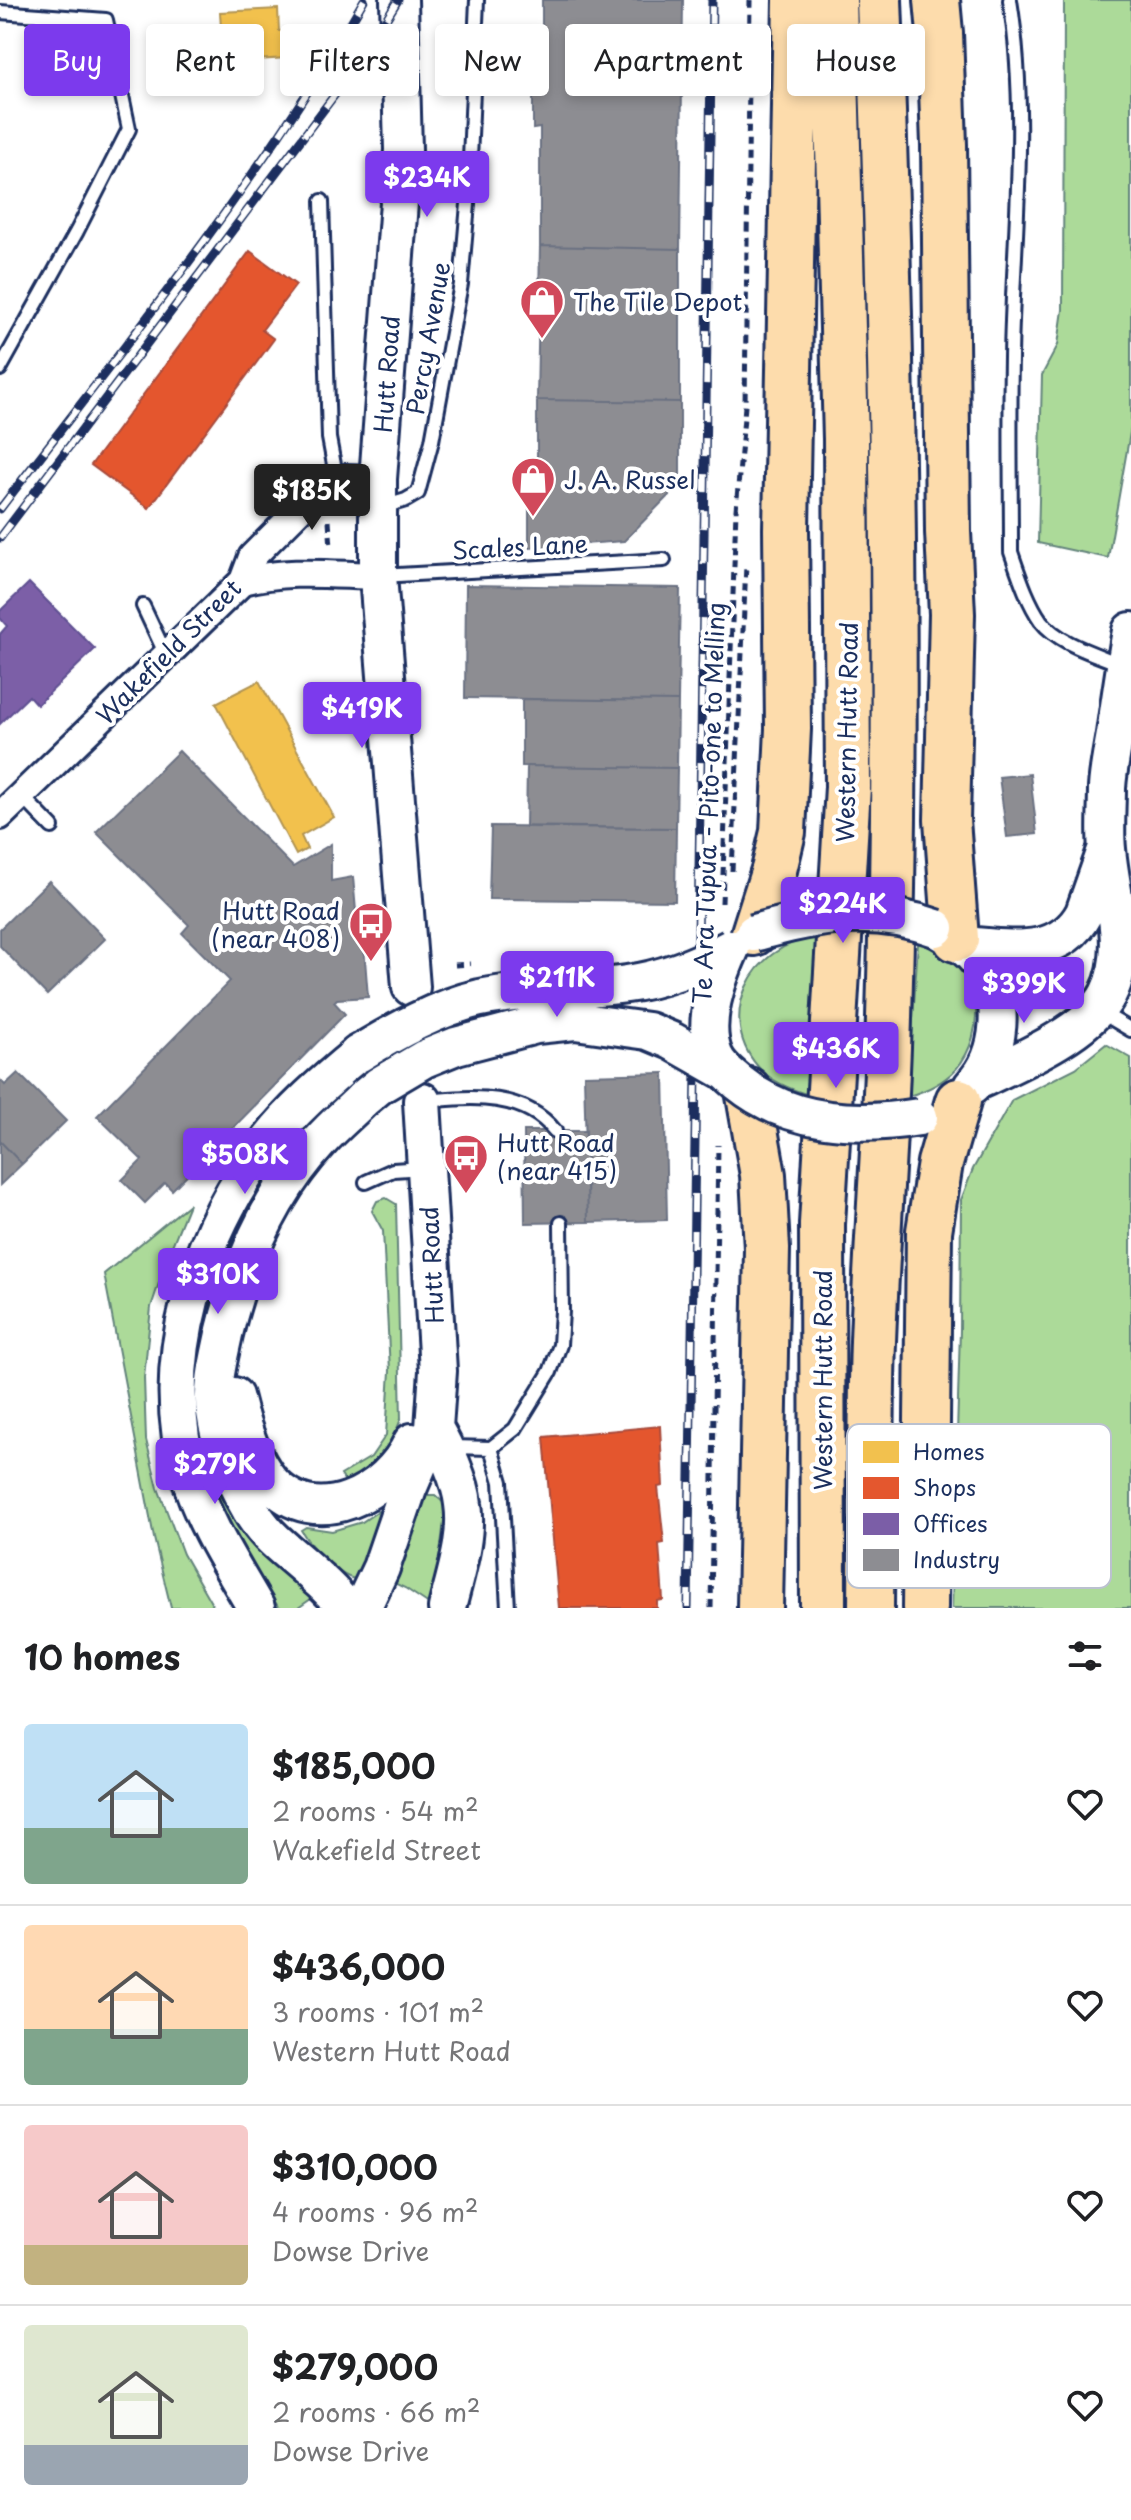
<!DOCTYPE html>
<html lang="en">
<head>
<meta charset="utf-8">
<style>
  :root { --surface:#fff; --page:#f2f2f2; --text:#202124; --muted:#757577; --line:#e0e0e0; --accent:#7c3aed }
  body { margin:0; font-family:"Playpen Sans",sans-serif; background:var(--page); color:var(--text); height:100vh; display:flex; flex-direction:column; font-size:30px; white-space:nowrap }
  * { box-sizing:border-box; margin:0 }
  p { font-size:26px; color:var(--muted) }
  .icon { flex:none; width:44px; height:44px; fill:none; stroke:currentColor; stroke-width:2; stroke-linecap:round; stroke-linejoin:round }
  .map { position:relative; height:1608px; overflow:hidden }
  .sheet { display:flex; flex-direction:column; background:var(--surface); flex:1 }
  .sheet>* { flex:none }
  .hud { position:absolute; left:24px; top:24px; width:1084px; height:72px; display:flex; gap:16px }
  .price { position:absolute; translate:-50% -68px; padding:0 18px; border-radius:8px; background:var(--accent); color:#fff; font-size:26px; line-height:52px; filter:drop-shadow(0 2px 4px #0008) }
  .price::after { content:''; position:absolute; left:50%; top:48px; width:24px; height:18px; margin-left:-12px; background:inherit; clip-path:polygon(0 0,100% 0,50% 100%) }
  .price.on { background:#222; color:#fff }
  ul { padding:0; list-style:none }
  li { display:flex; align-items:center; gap:24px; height:200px; padding:0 24px }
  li+li { border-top:2px solid var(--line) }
  li span { display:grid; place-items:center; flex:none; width:224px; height:160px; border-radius:8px; color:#555 }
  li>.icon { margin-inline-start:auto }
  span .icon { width:96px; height:96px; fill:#fffc; stroke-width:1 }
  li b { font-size:34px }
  h2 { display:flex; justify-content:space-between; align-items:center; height:96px; padding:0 24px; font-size:34px }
  .chip { padding:0 28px; border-radius:8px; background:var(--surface); box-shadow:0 4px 12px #0003; font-size:28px; line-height:72px }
  .chip.on { background:var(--accent); color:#fff }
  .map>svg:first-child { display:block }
  .green { fill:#acda99; stroke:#64847c; stroke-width:2 }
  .homes { fill:#f2c14e; stroke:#b29553; stroke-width:2 }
  .shops { fill:#e4572e; stroke:#a84b3c; stroke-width:2 }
  .offices { fill:#7b5ea7; stroke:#5e5091; stroke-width:2 }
  .industry { fill:#8d8d92; stroke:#6b7182; stroke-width:2 }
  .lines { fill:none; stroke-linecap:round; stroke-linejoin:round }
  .lane-casing { stroke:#1b2f5e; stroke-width:18 }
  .street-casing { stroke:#1b2f5e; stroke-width:32 }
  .secondary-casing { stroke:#1b2f5e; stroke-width:42 }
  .highway-casing { stroke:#1b2f5e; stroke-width:50 }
  .path { stroke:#1b2f5e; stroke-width:5; stroke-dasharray:8 6; stroke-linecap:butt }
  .lane { stroke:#fff; stroke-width:12 }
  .street { stroke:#fff; stroke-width:26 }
  .secondary { stroke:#fff; stroke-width:36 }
  .highway { stroke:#fddcac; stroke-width:44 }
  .rail-casing { stroke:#1b2f5e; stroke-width:9 }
  .rail { stroke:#fff; stroke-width:6; stroke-dasharray:18; stroke-linecap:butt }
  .secondary-bridge-casing { stroke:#1b2f5e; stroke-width:42; stroke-linecap:butt }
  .secondary-bridge { stroke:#fff; stroke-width:36 }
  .labels { text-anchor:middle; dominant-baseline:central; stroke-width:8; stroke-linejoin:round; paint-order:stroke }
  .poi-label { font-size:24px; fill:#1b2f5e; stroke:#fff; text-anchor:start }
  .street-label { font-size:24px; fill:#1b2f5e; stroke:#fff }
  .key { fill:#fff; stroke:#bbc1cf; stroke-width:2 }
  .key-label { font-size:22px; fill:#1b2f5e }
</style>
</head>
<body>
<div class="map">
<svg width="1131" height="1608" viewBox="0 0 1131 1608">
  <rect width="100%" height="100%" fill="#fff"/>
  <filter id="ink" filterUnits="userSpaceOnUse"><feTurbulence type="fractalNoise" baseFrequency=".0125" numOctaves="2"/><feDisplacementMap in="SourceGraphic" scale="16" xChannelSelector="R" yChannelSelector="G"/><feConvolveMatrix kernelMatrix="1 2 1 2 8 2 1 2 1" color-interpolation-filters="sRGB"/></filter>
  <g filter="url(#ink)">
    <path class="green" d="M1064,0h67v427l-23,131 -70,-15 4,-168 16,-30 5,-35z
      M816,937l-10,157c-15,-5 -31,-11 -44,-23 -50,-51 -11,-127 54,-134z
      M918,943c6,1 13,2 18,4 47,21 51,87 20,122 -13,14 -30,22 -48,27z
      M1106,1044l25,14v550h-179l8,-278 1,-130 12,-31 39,-69 64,-32z
      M386,1198l10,6 5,215 -11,27 -18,26 -24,14 -7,-11 30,-18 15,-22 4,-64 -7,-140 -11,-20 5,-10z
      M189,1204l-20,49 -18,54 -7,71 2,62 12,48 25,66 31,54h-43l-17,-70 -50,-264z
      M216,1472l99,124 -17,12h-19l-37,-57 -19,-36 -14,-42z
      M425,1495h10l11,10 -8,64 -9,35 -24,-16 -15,-7 28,-80z
      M387,1505l-27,75c-22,-2 -49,-32 -59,-50l5,-3 26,4 30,-9z"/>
    <path class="homes" d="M278,9l1,22h7l1,27 -64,4 -3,-50z
      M259,681l75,136 -33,19 6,13 -11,6 -80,-152z"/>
    <path class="shops" d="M250,251l46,34 -34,45 12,9 -125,169 -58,-43z
      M660,1426l3,60 -5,1 6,56 -5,1 4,56 -6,1v7h-98l-15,-171z"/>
    <path class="offices" d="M29,583l66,66 -58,56 -8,-9 -29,28v-90l7,-8 -7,-8v-7z"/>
    <path class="industry" d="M542,0h141l-3,249 -140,-3v-118l-7,1v-48l1,-48 8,1z
      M540,246l140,3v153l-143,-2z
      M537,400l143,2v82l-56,57 -95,7v-69h8z
      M466,585l214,3 -2,113 -213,-3z
      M522,699l156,2 -1,67 -155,-2z
      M179,751l114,116 38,-23v37l22,-4 5,57h5l5,63 -31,2 -3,3 11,12 -173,176 -7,-7 -20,20 -23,-23 20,-20 -45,-44 133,-135 -48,-48 7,-8 -93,-93z
      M527,766l150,2 -1,60 -150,-1z
      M1030,774l7,60 -30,3 -8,-60z
      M491,826l185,2 -1,73 -186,-2z
      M49,881l56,58 -58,56 -47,-49v-17z
      M18,1073l48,48 -44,43 -22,-23v-61l5,5z
      M664,1073l3,147 -79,2 -4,-147z
      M524,1131h62l2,91 -63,1z
      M0,1141l22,23 -22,21z"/>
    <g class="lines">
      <g class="lane-casing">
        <path id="lane" d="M1010,0c17,107 6,214 2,321 -3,77 -1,154 -1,231 8,23 16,49 30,69 18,23 55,33 81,44
          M0,12l106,8 23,109 -52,102 -77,138
          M322,201l7,237 8,43
          M287,486l14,22
          M383,507l23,-7 12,-7 14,-52 29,-157 7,-80 9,-204
          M380,576l284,-16
          M143,606l23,49
          M21,795l31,32
          M1099,1011l32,19
          M425,1101c45,-4 98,-10 130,30
          M366,1182l27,-12 30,-2
          M451,1447l40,1 24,-19 35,-57 10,-27 2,-34 -1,-88
          M491,1448l10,34 7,126"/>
      </g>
      <g class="street-casing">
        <path id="street" d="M243,581c47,-12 88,-6 135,-5
          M0,816l243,-235 9,-24 49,-49 36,-27 8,-3 33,1"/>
      </g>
      <g class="secondary-casing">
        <path id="secondary" d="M399,0l4,150 -25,329v97l33,411
          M936,928c17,9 32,19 44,35 27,34 22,92 -8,123
          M963,945c44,3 96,15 121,-32l21,-60
          M977,1081c38,-18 112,-49 131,-87 23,-46 3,-97 -1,-145 -2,-19 0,-41 0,-61 1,-18 5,-36 8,-54 5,-35 10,-69 16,-103
          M234,1396c7,29 17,62 36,85 45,52 119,12 142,-39
          M434,1428c11,19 27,54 29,76 5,33 -8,71 -16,104
          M256,1608c-24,-42 -52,-84 -66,-131 -35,-115 9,-246 80,-338 26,-33 57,-58 88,-85
          M347,1608c-10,-10 -19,-21 -30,-30 -24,-24 -50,-38 -67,-69 -17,-29 -30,-63 -35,-97 -4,-24 4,-54 9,-78 17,-70 46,-139 96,-193 13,-15 29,-28 43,-42
          M362,1608l19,-40 27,-79 26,-61 4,-57 -16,-270"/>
      </g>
      <g class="highway-casing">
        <path id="highway" d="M937,0l3,33 4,112 4,387 4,82 -5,206 9,119
          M754,933l20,-63 9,-38 5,-103 -2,-200 10,-529
          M748,1090l15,85 4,74 -7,359
          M823,1608l-1,-384 26,-437 -2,-348 -12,-439
          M871,1608c1,-89 -1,-178 2,-267 4,-107 13,-215 16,-323 10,-339 3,-679 -10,-1018
          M925,1608l4,-377 11,-68 18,-62"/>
      </g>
      <path class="path" d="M329,521l2,26
        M732,871l14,-306
        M722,903l14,-393 9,-104 5,-406
        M455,965l15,-1
        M711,1608l7,-463"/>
      <use href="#lane" class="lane"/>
      <use href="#street" class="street"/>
      <use href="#secondary" class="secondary"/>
      <use href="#highway" class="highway"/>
      <g class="rail-casing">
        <path id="rail" d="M0,509c126,-165 260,-329 364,-509
          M0,538l358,-474 40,-64
          M688,1608l24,-1608"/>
      </g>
      <use href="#rail" class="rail"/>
      <g class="secondary-bridge-casing">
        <path id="secondary-bridge" d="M754,933c63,-18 118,-28 182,-5
          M731,948c-14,31 -30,74 -17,107 5,12 15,19 24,27 51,42 120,45 181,35
          M358,1054c38,-23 79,-46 122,-56 49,-10 98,-7 147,-14 36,-5 72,-19 104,-36
          M363,1099l17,-14 44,-26 32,-13 80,-21 39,-4 73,10 24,10 51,29"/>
      </g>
      <use href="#secondary-bridge" class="secondary-bridge"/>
    </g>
  </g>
  <defs>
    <g id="shop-pin" transform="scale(2.3)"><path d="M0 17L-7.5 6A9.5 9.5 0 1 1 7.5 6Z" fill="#d1495b" stroke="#fff"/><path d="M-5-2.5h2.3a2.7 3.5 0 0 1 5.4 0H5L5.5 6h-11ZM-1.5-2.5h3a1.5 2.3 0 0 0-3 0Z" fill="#fff"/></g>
    <g id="bus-pin" transform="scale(2.3)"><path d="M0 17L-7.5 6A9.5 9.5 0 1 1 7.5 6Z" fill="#d1495b" stroke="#fff"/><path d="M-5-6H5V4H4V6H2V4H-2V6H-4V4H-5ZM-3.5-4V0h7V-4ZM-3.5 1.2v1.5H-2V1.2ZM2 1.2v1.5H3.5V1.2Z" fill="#fff"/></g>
  </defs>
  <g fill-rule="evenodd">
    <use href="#shop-pin" x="542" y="301"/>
    <use href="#shop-pin" x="533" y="479"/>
    <use href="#bus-pin" x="371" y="924"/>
    <use href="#bus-pin" x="466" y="1156"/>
  </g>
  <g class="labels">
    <g class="poi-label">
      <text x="573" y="301">The Tile Depot</text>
      <text x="564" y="479">J. A. Russel</text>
      <text x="340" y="910" text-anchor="end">Hutt Road<tspan x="340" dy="28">(near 408)</tspan></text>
      <text x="497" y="1142">Hutt Road<tspan x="497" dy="28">(near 415)</tspan></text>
    </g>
    <g class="street-label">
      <text transform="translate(427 338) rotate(-80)">Percy Avenue</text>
      <text transform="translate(386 374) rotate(-86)">Hutt Road</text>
      <text transform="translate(520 546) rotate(-3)">Scales Lane</text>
      <text transform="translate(168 651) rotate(-45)">Wakefield Street</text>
      <text transform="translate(846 732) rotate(-89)">Western Hutt Road</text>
      <text transform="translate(708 803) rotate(-88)">Te Ara Tupua - Pito-one to Melling</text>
      <text transform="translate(431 1265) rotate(-93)">Hutt Road</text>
      <text transform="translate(822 1380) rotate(-90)">Western Hutt Road</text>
    </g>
  </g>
  <rect x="847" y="1424" width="264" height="164" rx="12" class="key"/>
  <rect x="863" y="1441" width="36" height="22" fill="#f2c14e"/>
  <rect x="863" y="1477" width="36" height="22" fill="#e4572e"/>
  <rect x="863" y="1513" width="36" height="22" fill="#7b5ea7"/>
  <rect x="863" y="1549" width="36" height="22" fill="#8d8d92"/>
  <g class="key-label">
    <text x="913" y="1460">Homes</text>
    <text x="913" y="1496">Shops</text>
    <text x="913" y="1532">Offices</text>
    <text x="913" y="1568">Industry</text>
  </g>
</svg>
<b class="price" style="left:427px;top:219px">$234K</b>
<b class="price on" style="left:312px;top:532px">$185K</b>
<b class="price" style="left:362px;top:750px">$419K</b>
<b class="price" style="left:843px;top:945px">$224K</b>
<b class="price" style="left:557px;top:1019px">$211K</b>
<b class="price" style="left:1024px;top:1025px">$399K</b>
<b class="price" style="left:836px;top:1090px">$436K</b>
<b class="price" style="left:245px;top:1196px">$508K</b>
<b class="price" style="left:218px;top:1316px">$310K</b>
<b class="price" style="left:215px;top:1506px">$279K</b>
<div class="hud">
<a class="chip on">Buy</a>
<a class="chip">Rent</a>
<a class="chip">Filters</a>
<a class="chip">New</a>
<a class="chip">Apartment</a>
<a class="chip">House</a>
</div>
</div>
<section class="sheet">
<h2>10 homes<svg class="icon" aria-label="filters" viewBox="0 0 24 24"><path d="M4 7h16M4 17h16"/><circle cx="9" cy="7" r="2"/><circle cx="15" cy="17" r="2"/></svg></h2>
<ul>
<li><span style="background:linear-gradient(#bfe0f5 65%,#7fa58c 0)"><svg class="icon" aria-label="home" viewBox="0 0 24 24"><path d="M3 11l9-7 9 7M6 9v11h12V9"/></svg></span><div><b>$185,000</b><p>2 rooms · 54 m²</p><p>Wakefield Street</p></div><svg class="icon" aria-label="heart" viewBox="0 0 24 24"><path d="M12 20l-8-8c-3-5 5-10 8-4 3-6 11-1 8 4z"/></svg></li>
<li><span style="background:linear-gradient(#ffd9b3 65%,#7fa58c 0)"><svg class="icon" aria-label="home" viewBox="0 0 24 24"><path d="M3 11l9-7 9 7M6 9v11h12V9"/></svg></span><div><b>$436,000</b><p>3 rooms · 101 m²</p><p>Western Hutt Road</p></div><svg class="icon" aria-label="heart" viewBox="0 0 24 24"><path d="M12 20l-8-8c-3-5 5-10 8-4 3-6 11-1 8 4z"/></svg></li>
<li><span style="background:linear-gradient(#f6c9c9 75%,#c2b280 0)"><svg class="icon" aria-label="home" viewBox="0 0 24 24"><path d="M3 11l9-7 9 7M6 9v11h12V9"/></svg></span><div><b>$310,000</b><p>4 rooms · 96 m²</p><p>Dowse Drive</p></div><svg class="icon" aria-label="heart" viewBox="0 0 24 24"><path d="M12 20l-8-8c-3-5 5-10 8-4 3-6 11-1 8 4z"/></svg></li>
<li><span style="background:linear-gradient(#dfe7d0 75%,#9aa5b1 0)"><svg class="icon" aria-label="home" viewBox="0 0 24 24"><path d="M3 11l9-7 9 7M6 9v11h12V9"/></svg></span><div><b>$279,000</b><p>2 rooms · 66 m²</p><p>Dowse Drive</p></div><svg class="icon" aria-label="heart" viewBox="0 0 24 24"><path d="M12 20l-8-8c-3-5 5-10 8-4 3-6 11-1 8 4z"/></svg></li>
</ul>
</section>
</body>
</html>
